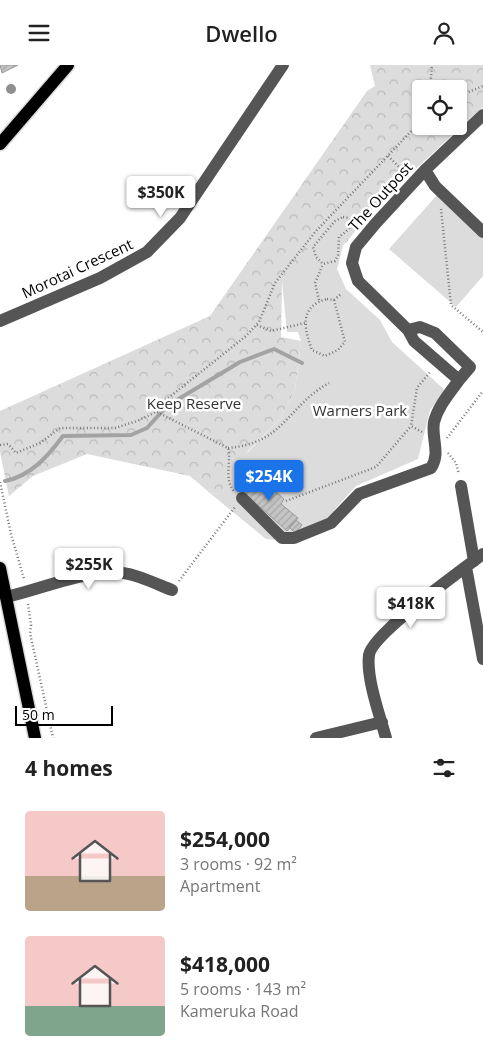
<!DOCTYPE html>
<html lang="en">
<head>
<meta charset="utf-8">
<style>
  :root { --surface:#fff; --page:#f2f2f2; --text:#222; --muted:#767676; --accent:#1a73e8 }
  body { margin:0; font-family:"Open Sans",sans-serif; background:var(--page); color:var(--text); height:100vh; display:flex; flex-direction:column; font-size:19px; white-space:nowrap }
  * { box-sizing:border-box; margin:0 }
  p { font-size:16px; color:var(--muted) }
  .icon { flex:none; width:28px; height:28px; fill:none; stroke:currentColor; stroke-width:2; stroke-linecap:round; stroke-linejoin:round }
  .map { position:relative; height:673px; overflow:hidden }
  .details { display:flex; flex-direction:column; background:var(--surface); flex:1 }
  .details>* { flex:none }
  .controls { position:absolute; left:412px; top:15px; display:grid; gap:10px }
  .controls a { display:grid; place-items:center; width:55px; height:55px; border-radius:5px; background:var(--surface); box-shadow:0 1px 4px #0004; font-size:25px }
  .scale { position:absolute; left:15px; bottom:12px; width:98px; box-sizing:border-box; padding-left:5px; border:2px solid #000; border-top:0; font-size:14px; line-height:18px; white-space:nowrap; color:#000; -webkit-text-stroke:4px #fff; paint-order:stroke }
  .price { position:absolute; translate:-50% -42px; padding:0 11px; border-radius:5px; background:#fff; color:#222; font-size:16px; line-height:32px; filter:drop-shadow(0 1px 2px #0008) }
  .price::after { content:''; position:absolute; left:50%; top:30px; width:15px; height:11px; margin-left:-8px; background:inherit; clip-path:polygon(0 0,100% 0,50% 100%) }
  .price.selected { background:var(--accent); color:#fff }
  ul { padding:0; list-style:none }
  li { display:flex; align-items:center; gap:15px; height:125px; padding:0 25px }
  li span { display:grid; place-items:center; flex:none; width:140px; height:100px; border-radius:5px; color:#555 }
  li>.icon { margin-inline-start:auto }
  span .icon { width:60px; height:60px; fill:#fffc; stroke-width:1 }
  li b { font-size:21px }
  h2 { display:flex; justify-content:space-between; align-items:center; height:60px; padding:0 25px; font-size:21px }
  header { display:flex; justify-content:space-between; align-items:center; height:65px; padding:0 25px; background:var(--surface); font-size:22px; font-weight:600 }
  .map>svg:first-child { display:block }
  .forest { fill:url(#forest-crowns); fill-rule:evenodd }
  .green { fill:#dcdcdc }
  .lines { fill:none; stroke-linecap:round; stroke-linejoin:round }
  .stream { stroke:#a3a3a3; stroke-width:4 }
  .building { fill:url(#building-hatch); stroke:#999 }
  .major-casing { stroke:#dbdbdb; stroke-width:15 }
  .path { stroke:#777; stroke-width:2.5; stroke-dasharray:1 2.5; stroke-linecap:butt }
  .minor { stroke:#555; stroke-width:12 }
  .major { stroke:#000; stroke-width:12 }
  .tree { fill:#8f8f8f }
  .labels { text-anchor:middle; dominant-baseline:central; stroke-width:5; stroke-linejoin:round; paint-order:stroke }
  .street-label { font-size:15px; fill:#000; stroke:#fff }
  .park-label { font-size:15px; fill:#333; stroke:#fff }
</style>
</head>
<body>
<header><svg class="icon" aria-label="menu" viewBox="0 0 24 24"><path d="M4 6h16M4 12h16M4 18h16"/></svg>Dwello<svg class="icon" aria-label="person" viewBox="0 0 24 24"><circle cx="12" cy="8" r="4"/><path d="M4 21q1-7 8-7t8 7"/></svg></header>
<div class="map">
<svg width="483" height="673" viewBox="0 0 483 673">
  <defs>
    <pattern id="forest-crowns" width="20" height="18" patternUnits="userSpaceOnUse" patternTransform="scale(1.25)"><rect width="20" height="18" fill="#dcdcdc"/><path d="M2 6a3 3 0 1 1 6 0M12 15a3 3 0 1 1 6 0" fill="none" stroke="#bbb"/></pattern>
    <pattern id="building-hatch" width="6" height="6" patternUnits="userSpaceOnUse" patternTransform="scale(1.25)"><rect width="6" height="6" fill="#c4c4c4"/><path d="M-1 1l2-2M0 6l6-6M5 7l2-2" fill="none" stroke="#a7a7a7"/></pattern>
  </defs>
  <rect width="100%" height="100%" fill="#fff"/>
  <path class="forest" d="M370,0h113v42l-110,101 -27,35 -24,4 -20,23 -20,11 -1,56 20,4 -6,49 -15,29 -32,32 -27,42 -10,1 -21,-18 -103,-22 -54,22 -24,20 -9,-44v-41l210,-95 157,-225 8,-5zM421,24h38v37h-38z"/>
  <path class="green" d="M437,130l46,42v39l-27,31 -67,-58z
    M339,147l13,2 4,11 -13,21 -6,23 9,20 34,31 12,22 54,49 -16,19 -12,49 -62,27 -20,22 -13,23 -35,10 -22,-2 -55,-45 9,-1 4,-4 -6,-14 27,-20 35,-36 15,-29 6,-49 -3,-9h-11l-5,-51 28,-22 -3,-12z"/>
  <g class="lines">
    <path class="stream" d="M5,416c26,-5 43,-25 58,-45l68,-1 16,-7 20,-22 73,-44 34,-13 28,14"/>
  </g>
  <path class="building" d="M0,0h18l-16,8z
    M255,409l29,25 -3,5 17,14 -11,13 -46,-41z
    M296,455l6,5 -7,8 -6,-6z"/>
  <g class="lines">
    <g class="major-casing">
      <path id="major" d="M0,79l68,-79
        M0,503l35,170"/>
    </g>
    <path class="path" d="M430,24l2,-24
      M459,31l24,-10
      M388,91l18,18
      M441,144l10,96 32,27
      M343,152l6,1 3,5 -3,6 -10,8 -1,18 -3,6 -12,3 -7,-7 -3,-10 22,-26z
      M327,234l7,1 11,42 -7,8 -13,6 -13,-6c-8,-21 -13,-44 15,-51z
      M319,235l-4,-17 8,-19
      M334,235l7,-6
      M257,260l14,6 34,-8
      M157,347l71,36c4,13 -5,30 6,43
      M422,367l-11,-6 6,-38 13,-16
      M447,373l36,-47
      M0,380l8,-1 8,9 24,-10 20,-15h55l22,-7 19,-9 6,-9 84,-67 13,-14 16,-39 41,-52 105,-110
      M228,383c57,-5 58,-41 101,-65
      M448,388l8,10 3,11
      M0,417l11,52 13,45
      M286,436l90,-34 35,-41
      M179,516l56,-74
      M28,539l3,21 -1,8 23,105"/>
    <path class="minor" d="M425,105l10,16 48,46
      M0,256l100,-43 47,-26 33,-34 103,-153
      M408,265l12,-3 15,6 35,34 -11,13 -45,-39 -6,-11 -50,-49 -6,-18 4,-16 20,-24 49,-53 58,-55
      M461,421l13,75
      M242,433l40,40h12l37,-15 28,-29 72,-26c10,-15 0,-30 3,-46 4,-16 16,-29 25,-42
      M466,502l17,92
      M6,532c35,-8 71,-24 107,-25 19,0 41,11 59,18
      M316,673l66,-16
      M386,673c-6,-22 -20,-60 -17,-83 3,-21 93,-85 114,-101"/>
    <use href="#major" class="major"/>
  </g>
  <circle class="tree" cx="11" cy="24" r="5"/>
  <g class="labels">
    <g class="street-label">
      <text transform="translate(380 131) rotate(-48)">The Outpost</text>
      <text transform="translate(77 203) rotate(-25)">Morotai Crescent</text>
    </g>
    <g class="park-label">
      <text x="194" y="338">Keep Reserve</text>
      <text x="360" y="345">Warners Park</text>
    </g>
  </g>
</svg>
<div class="controls">
<a><svg class="icon" aria-label="locate" viewBox="0 0 24 24"><circle cx="12" cy="12" r="6"/><path d="M12 2v4M12 18v4M2 12h4M18 12h4"/></svg></a>
</div>
<div class="scale">50 m</div>
<b class="price" style="left:161px;top:153px">$350K</b>
<b class="price selected" style="left:269px;top:437px">$254K</b>
<b class="price" style="left:89px;top:525px">$255K</b>
<b class="price" style="left:411px;top:564px">$418K</b>
</div>
<section class="details">
<h2>4 homes<svg class="icon" aria-label="filters" viewBox="0 0 24 24"><path d="M4 7h16M4 17h16"/><circle cx="9" cy="7" r="2"/><circle cx="15" cy="17" r="2"/></svg></h2>
<ul>
<li><span style="background:linear-gradient(#f6c9c9 65%,#b9a48a 0)"><svg class="icon" aria-label="home" viewBox="0 0 24 24"><path d="M3 11l9-7 9 7M6 9v11h12V9"/></svg></span><div><b>$254,000</b><p>3 rooms · 92 m²</p><p>Apartment</p></div></li>
<li><span style="background:linear-gradient(#f6c9c9 70%,#7fa58c 0)"><svg class="icon" aria-label="home" viewBox="0 0 24 24"><path d="M3 11l9-7 9 7M6 9v11h12V9"/></svg></span><div><b>$418,000</b><p>5 rooms · 143 m²</p><p>Kameruka Road</p></div></li>
</ul>
</section>
</body>
</html>
